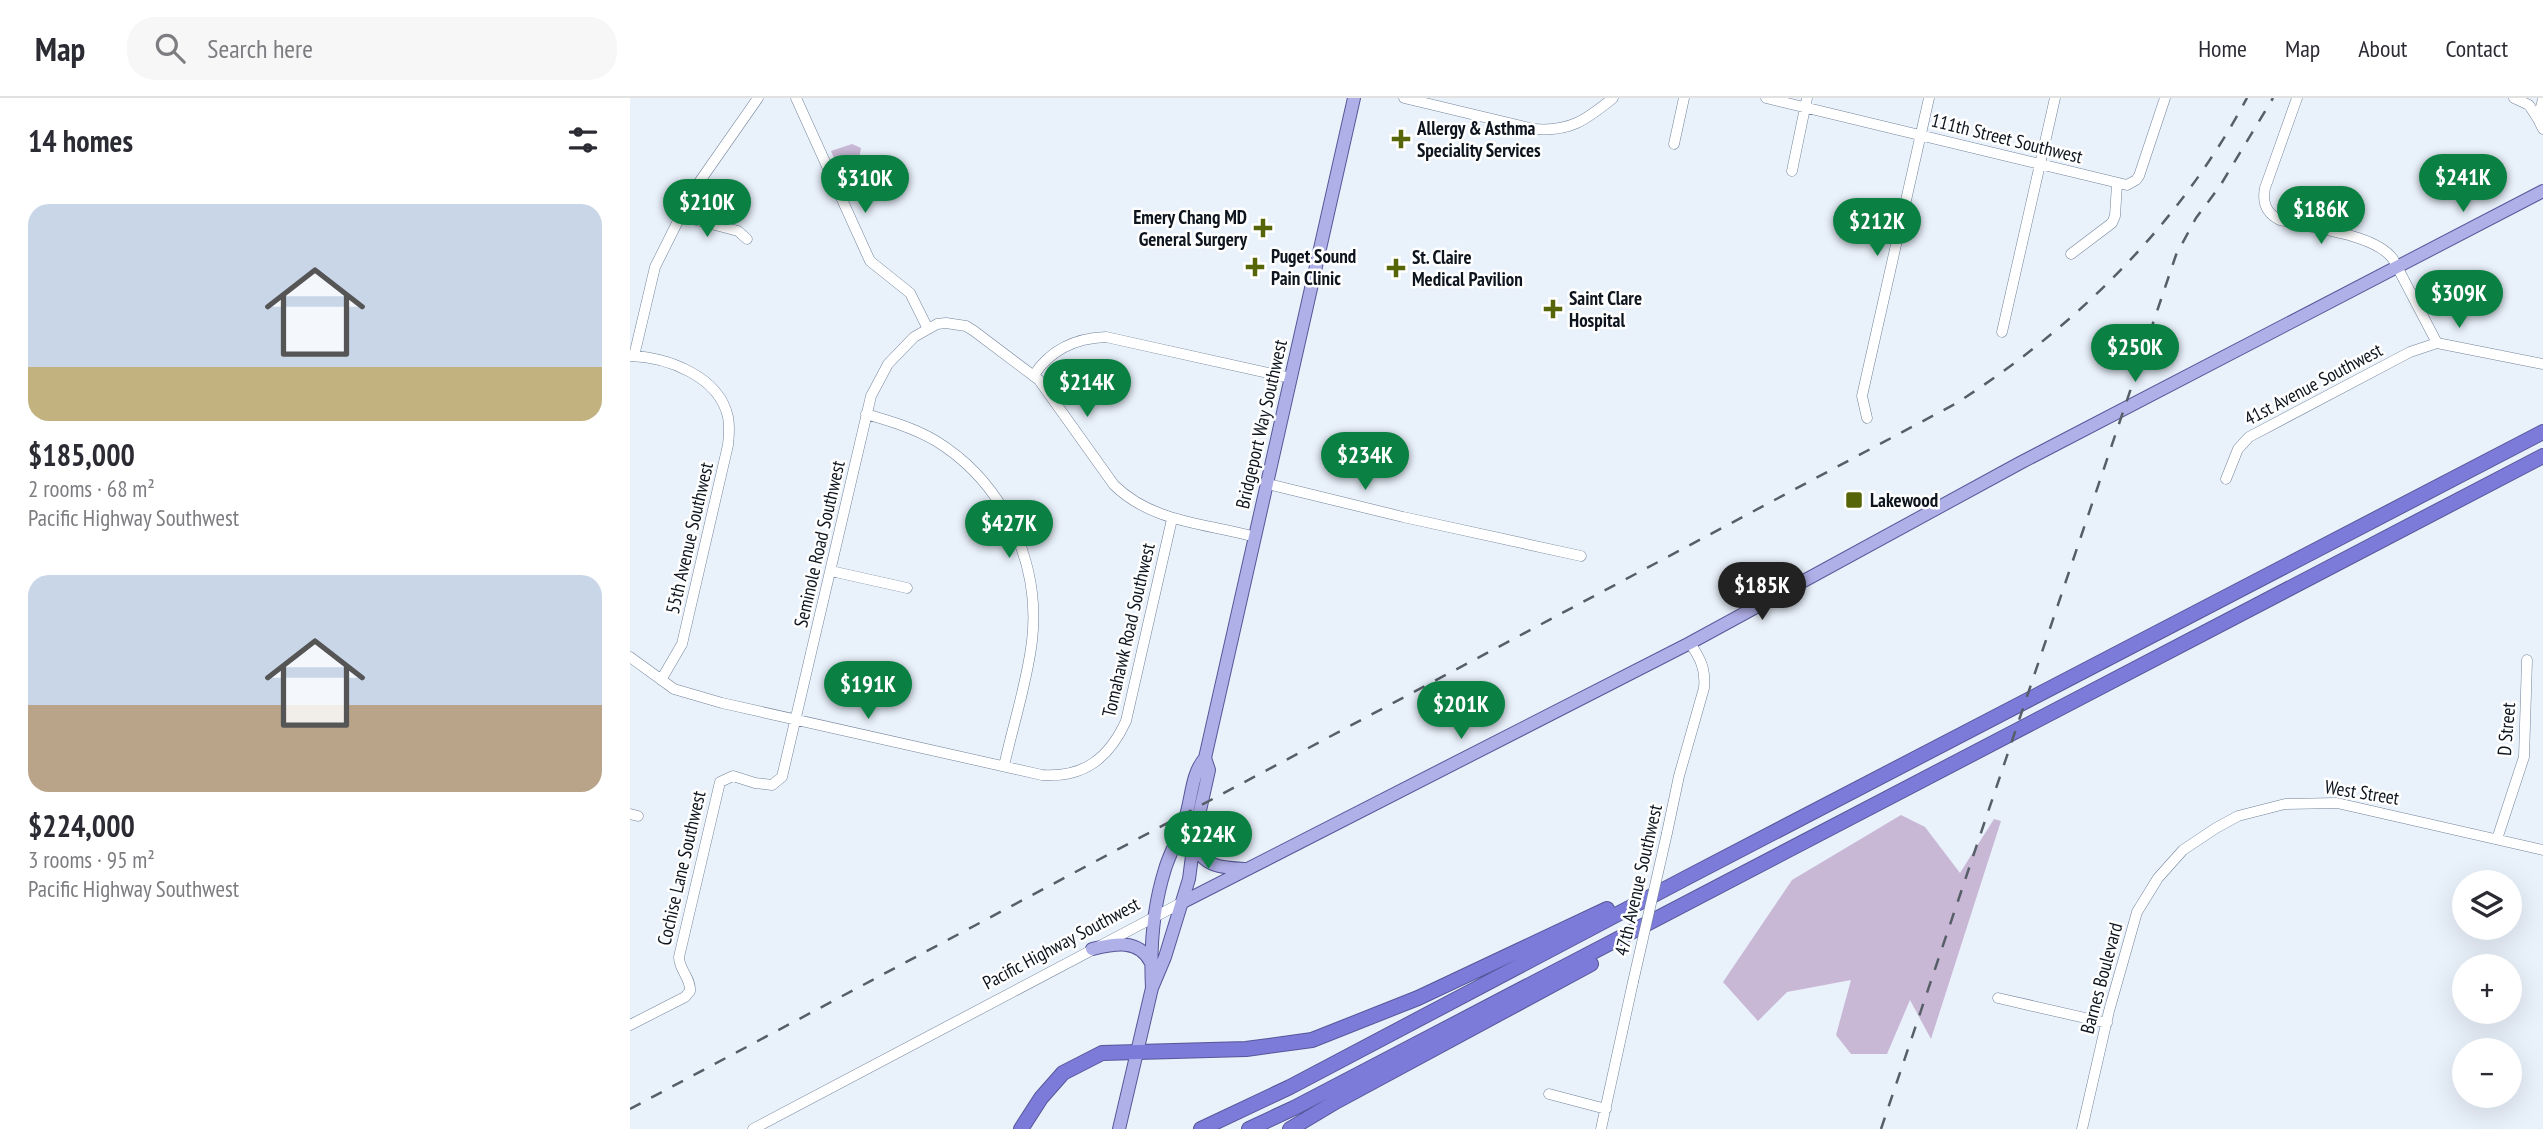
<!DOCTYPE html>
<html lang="en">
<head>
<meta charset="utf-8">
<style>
  :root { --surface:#fff; --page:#f7f7f7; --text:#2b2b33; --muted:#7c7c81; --line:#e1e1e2; --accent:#0b8043 }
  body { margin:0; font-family:"PT Sans Narrow",sans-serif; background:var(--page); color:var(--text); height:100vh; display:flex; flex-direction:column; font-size:26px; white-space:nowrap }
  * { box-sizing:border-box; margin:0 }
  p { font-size:23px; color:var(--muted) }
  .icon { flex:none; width:38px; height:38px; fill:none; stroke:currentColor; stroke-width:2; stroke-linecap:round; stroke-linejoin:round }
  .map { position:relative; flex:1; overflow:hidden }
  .side { display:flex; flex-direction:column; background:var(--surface); width:630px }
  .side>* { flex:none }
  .buttons { position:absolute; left:1822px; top:772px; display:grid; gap:14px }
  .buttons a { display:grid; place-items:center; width:70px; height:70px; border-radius:50%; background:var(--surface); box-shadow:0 7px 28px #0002; font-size:35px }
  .price { position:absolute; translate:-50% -60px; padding:0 16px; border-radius:24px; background:var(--accent); color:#fff; font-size:23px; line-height:46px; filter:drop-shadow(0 2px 4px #0008) }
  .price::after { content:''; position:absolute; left:50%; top:42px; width:21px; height:16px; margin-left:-10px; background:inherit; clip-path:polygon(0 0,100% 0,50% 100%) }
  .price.current { background:#222; color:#fff }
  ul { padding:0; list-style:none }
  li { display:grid; align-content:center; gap:14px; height:371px; padding:0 28px }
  li span { display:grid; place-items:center; height:217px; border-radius:21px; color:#555 }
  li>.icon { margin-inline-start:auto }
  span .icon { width:126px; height:126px; fill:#fffc; stroke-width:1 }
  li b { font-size:30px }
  h2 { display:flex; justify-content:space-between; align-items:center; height:84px; padding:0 28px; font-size:30px }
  header { display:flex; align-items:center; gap:42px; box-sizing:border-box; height:98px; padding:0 35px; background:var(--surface); border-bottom:2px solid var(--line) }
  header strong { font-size:33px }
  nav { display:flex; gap:38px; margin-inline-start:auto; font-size:24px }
  .search { width:490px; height:63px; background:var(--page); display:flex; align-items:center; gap:18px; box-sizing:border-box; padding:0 24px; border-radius:28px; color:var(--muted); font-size:26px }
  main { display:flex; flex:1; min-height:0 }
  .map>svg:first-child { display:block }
  .green { fill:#c8b8d5 }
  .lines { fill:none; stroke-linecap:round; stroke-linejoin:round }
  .minor-casing { stroke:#72839a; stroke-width:11 }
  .major-casing { stroke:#565798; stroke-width:14 }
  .highway-casing { stroke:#565798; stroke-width:16 }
  .minor { stroke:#fff; stroke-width:10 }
  .major { stroke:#b0b0e9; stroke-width:12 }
  .highway { stroke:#7c7bda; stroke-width:14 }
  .rail { stroke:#565e67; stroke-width:2.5; stroke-dasharray:12 12; stroke-linecap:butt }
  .minor-bridge-casing { stroke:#72839a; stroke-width:11; stroke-linecap:butt }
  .minor-bridge { stroke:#fff; stroke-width:10 }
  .poi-dot { fill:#576509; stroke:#fff; stroke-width:2.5 }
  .labels { text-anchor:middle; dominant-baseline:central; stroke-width:5; stroke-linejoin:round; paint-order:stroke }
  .poi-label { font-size:19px; font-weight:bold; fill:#0e151e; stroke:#fff; text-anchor:start }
  .street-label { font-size:19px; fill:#0e151e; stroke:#fff }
</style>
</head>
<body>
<header>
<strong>Map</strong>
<div class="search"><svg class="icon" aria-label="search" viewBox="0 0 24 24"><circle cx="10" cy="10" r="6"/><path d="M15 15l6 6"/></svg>Search here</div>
<nav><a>Home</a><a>Map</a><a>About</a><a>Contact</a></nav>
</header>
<main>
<section class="side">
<h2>14 homes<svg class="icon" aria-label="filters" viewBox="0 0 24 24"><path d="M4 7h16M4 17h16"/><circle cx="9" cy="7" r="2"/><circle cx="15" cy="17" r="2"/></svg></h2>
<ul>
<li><span style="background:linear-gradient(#c9d6e8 75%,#c2b280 0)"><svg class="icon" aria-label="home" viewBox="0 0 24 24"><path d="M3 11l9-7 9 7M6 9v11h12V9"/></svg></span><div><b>$185,000</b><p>2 rooms · 68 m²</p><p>Pacific Highway Southwest</p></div></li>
<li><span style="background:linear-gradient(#c9d6e8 60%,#b9a48a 0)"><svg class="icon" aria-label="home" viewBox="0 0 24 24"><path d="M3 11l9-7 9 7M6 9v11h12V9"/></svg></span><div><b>$224,000</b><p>3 rooms · 95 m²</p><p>Pacific Highway Southwest</p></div></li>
</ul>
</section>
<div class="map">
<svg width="1913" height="1031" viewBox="0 0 1913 1031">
  <rect width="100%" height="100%" fill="#e9f1fb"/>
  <path class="green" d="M222,46l9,4 -7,35 -9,1 -14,-33z
    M1271,717l24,12 35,46 34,-54 7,2 -70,218 -21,-39 -23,54h-36l-15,-19 15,-55 -64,12 -29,29 -35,-39 69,-102z"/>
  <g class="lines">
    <g class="minor-casing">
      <path id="minor" d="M166,0l74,163 40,32 18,36
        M774,0l130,31c36,3 52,-9 79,-31
        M1136,0l361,87 9,-5 3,-4 26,-78
        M1667,0l-32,90c-3,15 1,25 15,32 31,9 94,13 113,39l44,84 106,21
        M1884,0l15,7 9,14
        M1913,1l-5,20 5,10
        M1044,46l10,-46
        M1162,73l15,-73
        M51,118l57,15 9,8
        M1441,156l41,-31 3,-7 2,-32
        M1372,234l53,-234
        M0,258c37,1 89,20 98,61 2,10 1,19 0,28l-46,199 -21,36
        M4,258l21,-89 38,-76 65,-93
        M404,277c17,-26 42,-37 72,-38l185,41
        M236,316c24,7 48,14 70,27 68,42 105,122 96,200 -5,42 -19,84 -28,125
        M1237,320l-5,-22 67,-298
        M1596,381l12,-30 11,-12 161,-85 27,-9
        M638,386l135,33 178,39
        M201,473l76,17
        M0,559l44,32 48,14 320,72c42,3 67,-17 84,-54l46,-202
        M0,716l8,2
        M1037,735l12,-57 25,-88c2,-19 -4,-30 -14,-45
        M1867,741l27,-82 3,-97
        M1368,900l109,25
        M0,927l55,-28 5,-6c1,-13 -11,-21 -11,-34l41,-175 13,-6 22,7 17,2 10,-8 89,-381 17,-32 26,-27 23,-13 9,-1 20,3 8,5 65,49 75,105c39,38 91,38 141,52
        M919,996l57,15
        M123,1031l430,-227
        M971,1031l32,-147
        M1452,1031l27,-118 28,-99 21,-34 25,-28 33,-22 22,-12 47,-12 52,-1 206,47"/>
    </g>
    <g class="major-casing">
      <path id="major" d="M564,744c8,26 30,26 53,27
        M553,804l507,-259 330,-180 523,-272
        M462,851c22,-5 47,-11 59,14
        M522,890c-2,-39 1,-81 13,-119 5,-17 15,-33 20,-50 7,-21 6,-45 20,-61l149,-660
        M489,1031l33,-141 13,-31 24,-78 6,-46 14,-63 -4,-12"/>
    </g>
    <g class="highway-casing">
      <path id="highway" d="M391,1031l20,-31 22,-25 39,-20 144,-4 66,-9 106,-42 189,-89
        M571,1031l89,-42 396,-209 857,-446
        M619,1031l45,-21 1249,-652
        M660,1031l47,-28 254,-137"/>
    </g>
    <use href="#minor" class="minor"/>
    <use href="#major" class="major"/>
    <use href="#highway" class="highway"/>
    <path class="rail" d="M0,1011l1325,-705c121,-77 224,-179 292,-306
      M1251,1031l295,-874 20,-37 24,-32 53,-88"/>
    <g class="minor-bridge-casing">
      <path id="minor-bridge" d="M1003,884l34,-149"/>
    </g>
    <use href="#minor-bridge" class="minor-bridge"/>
  </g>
  <g class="poi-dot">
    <path d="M767.5 30.5h7v7h7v7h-7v7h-7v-7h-7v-7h7z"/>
    <path d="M629.5 119.5h7v7h7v7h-7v7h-7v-7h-7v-7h7z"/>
    <path d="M621.5 158.5h7v7h7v7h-7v7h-7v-7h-7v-7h7z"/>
    <path d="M762.5 159.5h7v7h7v7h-7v7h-7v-7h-7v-7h7z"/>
    <path d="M919.5 200.5h7v7h7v7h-7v7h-7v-7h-7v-7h7z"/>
    <rect x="1215" y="393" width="18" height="18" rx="3.5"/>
  </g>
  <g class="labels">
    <g class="poi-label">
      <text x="787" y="30">Allergy &amp; Asthma<tspan x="787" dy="22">Speciality Services</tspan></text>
      <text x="617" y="119" text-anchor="end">Emery Chang MD<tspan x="617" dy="22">General Surgery</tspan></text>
      <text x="641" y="158">Puget Sound<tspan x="641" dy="22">Pain Clinic</tspan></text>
      <text x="782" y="159">St. Claire<tspan x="782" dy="22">Medical Pavilion</tspan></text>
      <text x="939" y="200">Saint Clare<tspan x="939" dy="22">Hospital</tspan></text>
      <text x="1240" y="402">Lakewood</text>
    </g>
    <g class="street-label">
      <text transform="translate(1377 40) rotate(14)">111th Street Southwest</text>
      <text transform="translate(1683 286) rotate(-28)">41st Avenue Southwest</text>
      <text transform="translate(631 326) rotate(-77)">Bridgeport Way Southwest</text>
      <text transform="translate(59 440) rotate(-77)">55th Avenue Southwest</text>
      <text transform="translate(189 446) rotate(-77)">Seminole Road Southwest</text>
      <text transform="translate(498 532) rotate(-77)">Tomahawk Road Southwest</text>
      <text transform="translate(1876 631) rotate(-85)">D Street</text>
      <text transform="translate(1732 694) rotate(9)">West Street</text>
      <text transform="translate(51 770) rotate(-77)">Cochise Lane Southwest</text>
      <text transform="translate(1008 782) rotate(-77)">47th Avenue Southwest</text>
      <text transform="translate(431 845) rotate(-28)">Pacific Highway Southwest</text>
      <text transform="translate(1471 880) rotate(-75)">Barnes Boulevard</text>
    </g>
  </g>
</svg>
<div class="buttons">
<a><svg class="icon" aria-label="layers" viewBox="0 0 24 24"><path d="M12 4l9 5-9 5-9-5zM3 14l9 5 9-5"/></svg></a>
<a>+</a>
<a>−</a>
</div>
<b class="price" style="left:1833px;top:116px">$241K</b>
<b class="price" style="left:235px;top:117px">$310K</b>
<b class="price" style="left:77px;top:141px">$210K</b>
<b class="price" style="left:1691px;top:148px">$186K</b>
<b class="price" style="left:1247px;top:160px">$212K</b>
<b class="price" style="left:1829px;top:232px">$309K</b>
<b class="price" style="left:1505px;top:286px">$250K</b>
<b class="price" style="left:457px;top:321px">$214K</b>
<b class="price" style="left:735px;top:394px">$234K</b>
<b class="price" style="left:379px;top:462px">$427K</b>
<b class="price current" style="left:1132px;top:524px">$185K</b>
<b class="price" style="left:238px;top:623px">$191K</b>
<b class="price" style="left:831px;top:643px">$201K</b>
<b class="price" style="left:578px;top:773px">$224K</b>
</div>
</main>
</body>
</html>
